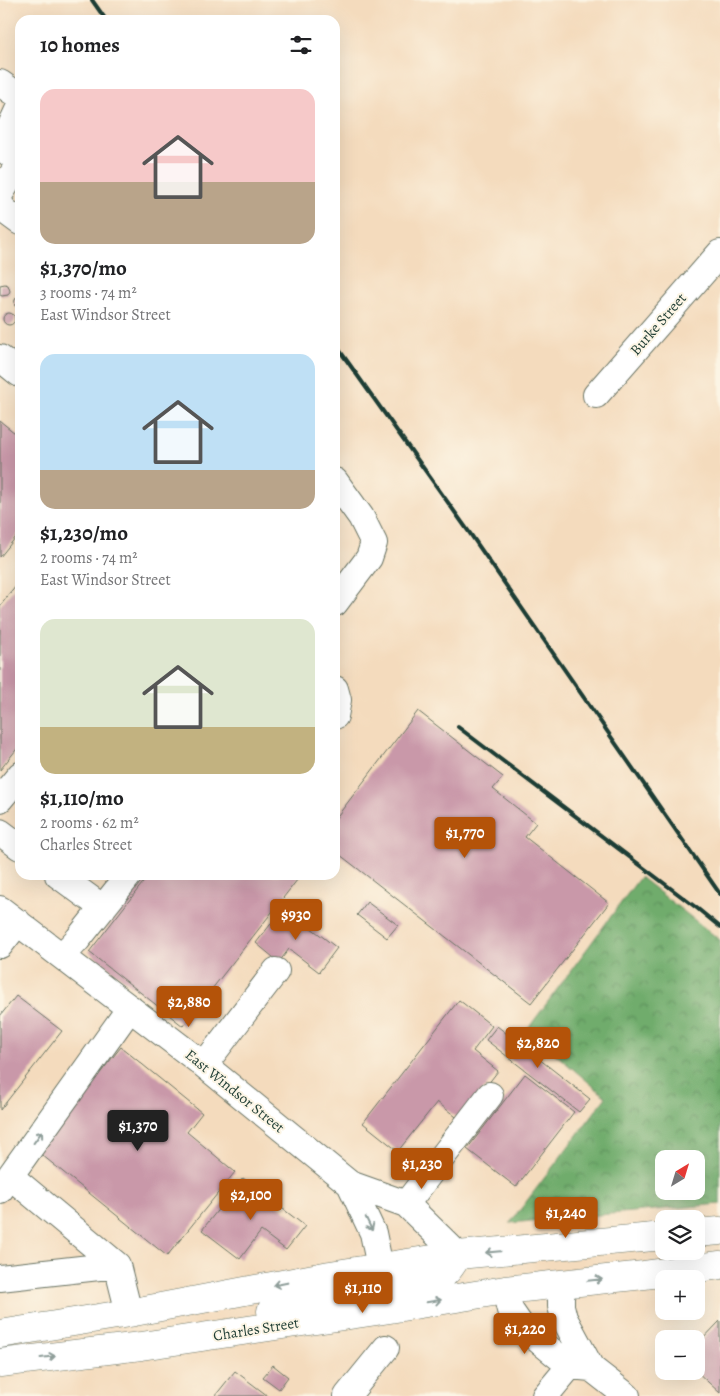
<!DOCTYPE html>
<html lang="en">
<head>
<meta charset="utf-8">
<style>
  :root { --surface:#fff; --page:#f6f6f6; --text:#202124; --muted:#757577; --accent:#b45309 }
  body { margin:0; font-family:Alegreya,serif; background:var(--page); color:var(--text); height:100vh; display:flex; flex-direction:column; font-size:19px; white-space:nowrap }
  * { box-sizing:border-box; margin:0 }
  p { font-size:16px; color:var(--muted) }
  .icon { flex:none; width:28px; height:28px; fill:none; stroke:currentColor; stroke-width:2; stroke-linecap:round; stroke-linejoin:round }
  .map { position:relative; flex:1; overflow:hidden }
  .drawer { position:absolute; left:15px; top:15px; width:325px; height:865px; display:flex; flex-direction:column; background:var(--surface); border-radius:15px; box-shadow:0 5px 20px #0002 }
  .drawer>* { flex:none }
  .needle { width:32px; rotate:38deg }
  .controls { position:absolute; left:655px; top:1150px; display:grid; gap:10px }
  .controls a { display:grid; place-items:center; width:50px; height:50px; border-radius:10px; background:var(--surface); box-shadow:0 5px 20px #0002; font-size:25px }
  .price { position:absolute; translate:-50% -42px; padding:0 11px; border-radius:5px; background:var(--accent); color:#fff; font-size:16px; line-height:32px; filter:drop-shadow(0 1px 2px #0008) }
  .price::after { content:''; position:absolute; left:50%; top:30px; width:15px; height:11px; margin-left:-8px; background:inherit; clip-path:polygon(0 0,100% 0,50% 100%) }
  .price.current { background:#222; color:#fff }
  ul { padding:0; list-style:none }
  li { display:grid; align-content:center; gap:10px; height:265px; padding:0 25px }
  li span { display:grid; place-items:center; height:155px; border-radius:15px; color:#555 }
  li>.icon { margin-inline-start:auto }
  span .icon { width:90px; height:90px; fill:#fffc; stroke-width:1 }
  li b { font-size:21px }
  h2 { display:flex; justify-content:space-between; align-items:center; height:60px; padding:0 25px; font-size:21px }
  .map>svg:first-child { display:block }
  .forest { fill:url(#forest-crowns); stroke:#487450; fill-rule:evenodd }
  .building { fill:#c998a9 }
  .lines { fill:none; stroke-linecap:round; stroke-linejoin:round }
  .minor-casing { stroke:#6a7464; stroke-width:28 }
  .major-casing { stroke:#6a7464; stroke-width:29 }
  .minor { stroke:#fff; stroke-width:26 }
  .major { stroke:#fff; stroke-width:28 }
  .rail { stroke:#1f3d34; stroke-width:4 }
  .oneway { stroke:#8f9e9a }
  .labels { text-anchor:middle; dominant-baseline:central; stroke-width:4; stroke-linejoin:round; paint-order:stroke }
  .street-label { font-size:15px; fill:#1f3d34; stroke:#fcf5e5 }
</style>
</head>
<body>
<div class="map">
<svg width="720" height="1396" viewBox="0 0 720 1396">
  <defs>
    <pattern id="forest-crowns" width="20" height="18" patternUnits="userSpaceOnUse" patternTransform="scale(1.25)"><rect width="20" height="18" fill="#70ac6c"/><path d="M2 6a3 3 0 1 1 6 0M12 15a3 3 0 1 1 6 0" fill="none" stroke="#5b8d5a"/></pattern>
  </defs>
  <rect width="100%" height="100%" fill="#fcf5e5"/>
  <filter id="ink" filterUnits="userSpaceOnUse"><feTurbulence type="fractalNoise" baseFrequency=".02" numOctaves="2"/><feDisplacementMap in="SourceGraphic" scale="10" xChannelSelector="R" yChannelSelector="G"/><feConvolveMatrix kernelMatrix="1 2 1 2 8 2 1 2 1" color-interpolation-filters="sRGB"/></filter>
  <filter id="wash" filterUnits="userSpaceOnUse"><feTurbulence type="fractalNoise" baseFrequency=".0096" numOctaves="4" result="noise"/><feDisplacementMap in="SourceGraphic" scale="20" xChannelSelector="R" yChannelSelector="G"/><feGaussianBlur stdDeviation="1.12" result="paint"/><feColorMatrix in="noise" values="0 0 0 0 0 0 0 0 0 0 0 0 0 0 0 0 0 1.4 0 .05"/><feComposite in="paint" operator="in"/></filter>
  <g filter="url(#wash)">
    <rect width="100%" height="100%" fill="#f4dbbd"/>
    <path class="forest" d="M640,877l80,63v264l-210,19 96,-126 -79,-67zM664,1159h32v32h-32z"/>
    <g id="blocks">
      <path class="building" d="M5,284l3,1 2,6 -2,4 -6,1 -2,-1v-10z
        M20,296v13l-5,-3 -1,-4 2,-4z
        M3 319a6 6 0 1 1 12 0a6 6 0 1 1-12 0Z
        M0,421l20,16v95l-20,25z
        M16,586l4,4v155l-20,25v-164z
        M418,711l85,66 -10,12 43,34 -11,14 84,66 -78,100 -196,-152v-32z
        M149,875h152l-118,151 -94,-74z
        M367,902l31,23 -11,13 -30,-23z
        M284,907l53,41 -18,24 -30,-23 -10,13 -23,-19z
        M16,996l46,35 -62,79v-94z
        M459,1000l33,26 -19,25 25,20 -38,49 -23,-18 -39,49 -35,-28z
        M497,1026l93,73 -11,13 -93,-72z
        M121,1047l81,66 -15,19 48,40 -68,84 -130,-105z
        M525,1074l49,38 -58,75 -49,-38z
        M243,1178l62,48 -19,24 -25,-19 -21,28 -38,-29z
        M720,1321v72l-24,-22v-25z
        M273,1365l15,12 -9,12 -16,-12z
        M235,1371l33,25h-53z"/>
    </g>
  </g>
  <g filter="url(#ink)">
    <use href="#blocks" fill-opacity="0" stroke="#6a7464" stroke-width="1"/>
    <g class="lines">
      <g class="minor-casing">
        <path id="minor" d="M0,83l20,14
          M20,106l-19,41 19,15
          M0,194l20,-32
          M0,204l5,7 15,11
          M0,358l20,16
          M596,395l124,-142
          M335,481l26,36 13,26 -5,15 -34,45
          M335,689l3,11 -3,16
          M0,799l20,-24
          M0,832l20,15
          M58,875l45,33
          M0,909l204,156 146,119 56,20 52,51
          M0,945l18,-23
          M62,956l16,-17 51,-64
          M204,1065l72,-94
          M10,1176l107,89
          M350,1184l23,49 7,34
          M0,1190l130,-182
          M406,1204l84,-109
          M0,1278l117,-13 12,48
          M564,1284l-3,13v9l3,12 27,50 36,28
          M505,1290l5,20 11,16 49,40 21,2
          M347,1396l39,-48
          M545,1396l25,-30"/>
      </g>
      <g class="major-casing">
        <path id="major" d="M696,1233l24,-2
          M271,1311l35,-9 127,-21c14,-7 17,-13 25,-26
          M0,1334l129,-21 201,-38 128,-20 206,-19
          M0,1363l141,-17 249,-37 115,-19 139,-15 76,-10"/>
      </g>
      <use href="#minor" class="minor"/>
      <use href="#major" class="major"/>
      <path class="rail" d="M92,0l14,20
        M335,344l134,188 251,362
        M458,727l240,182 22,18"/>
    </g>
    <defs><path id="oneway-shaft" d="M-6 0H5M1.5-3L5.5 0L1.5 3" fill="none" stroke-width="1.6" stroke-linecap="round" stroke-linejoin="round" transform="scale(1.25)"/></defs>
    <g class="oneway">
      <use href="#oneway-shaft" transform="translate(38 1137) rotate(-54)"/>
      <use href="#oneway-shaft" transform="translate(369 1224) rotate(64)"/>
      <use href="#oneway-shaft" transform="translate(493 1252) rotate(175)"/>
      <use href="#oneway-shaft" transform="translate(595 1280) rotate(-6)"/>
      <use href="#oneway-shaft" transform="translate(281 1284) rotate(169)"/>
      <use href="#oneway-shaft" transform="translate(434 1301) rotate(-9)"/>
      <use href="#oneway-shaft" transform="translate(48 1357) rotate(-7)"/>
    </g>
  </g>
  <g class="labels">
    <g class="street-label">
      <text transform="translate(658 324) rotate(-49)">Burke Street</text>
      <text transform="translate(235 1091) rotate(39)">East Windsor Street</text>
      <text transform="translate(256 1329) rotate(-9)">Charles Street</text>
    </g>
  </g>
</svg>
<div class="controls">
<a><svg class="needle" viewBox="-14 -14 28 28"><path d="M0-13l5 13h-10z" fill="#e53935"/><path d="M0 13l5-13h-10z" fill="#757577"/></svg></a>
<a><svg class="icon" aria-label="layers" viewBox="0 0 24 24"><path d="M12 4l9 5-9 5-9-5zM3 14l9 5 9-5"/></svg></a>
<a>+</a>
<a>−</a>
</div>
<b class="price" style="left:465px;top:859px">$1,770</b>
<b class="price" style="left:296px;top:941px">$930</b>
<b class="price" style="left:189px;top:1028px">$2,880</b>
<b class="price" style="left:538px;top:1069px">$2,820</b>
<b class="price current" style="left:138px;top:1152px">$1,370</b>
<b class="price" style="left:422px;top:1190px">$1,230</b>
<b class="price" style="left:251px;top:1221px">$2,100</b>
<b class="price" style="left:566px;top:1239px">$1,240</b>
<b class="price" style="left:363px;top:1314px">$1,110</b>
<b class="price" style="left:525px;top:1355px">$1,220</b>
<section class="drawer">
<h2>10 homes<svg class="icon" aria-label="filters" viewBox="0 0 24 24"><path d="M4 7h16M4 17h16"/><circle cx="9" cy="7" r="2"/><circle cx="15" cy="17" r="2"/></svg></h2>
<ul>
<li><span style="background:linear-gradient(#f6c9c9 60%,#b9a48a 0)"><svg class="icon" aria-label="home" viewBox="0 0 24 24"><path d="M3 11l9-7 9 7M6 9v11h12V9"/></svg></span><div><b>$1,370/mo</b><p>3 rooms · 74 m²</p><p>East Windsor Street</p></div></li>
<li><span style="background:linear-gradient(#bfe0f5 75%,#b9a48a 0)"><svg class="icon" aria-label="home" viewBox="0 0 24 24"><path d="M3 11l9-7 9 7M6 9v11h12V9"/></svg></span><div><b>$1,230/mo</b><p>2 rooms · 74 m²</p><p>East Windsor Street</p></div></li>
<li><span style="background:linear-gradient(#dfe7d0 70%,#c2b280 0)"><svg class="icon" aria-label="home" viewBox="0 0 24 24"><path d="M3 11l9-7 9 7M6 9v11h12V9"/></svg></span><div><b>$1,110/mo</b><p>2 rooms · 62 m²</p><p>Charles Street</p></div></li>
</ul>
</section>
</div>
</body>
</html>
